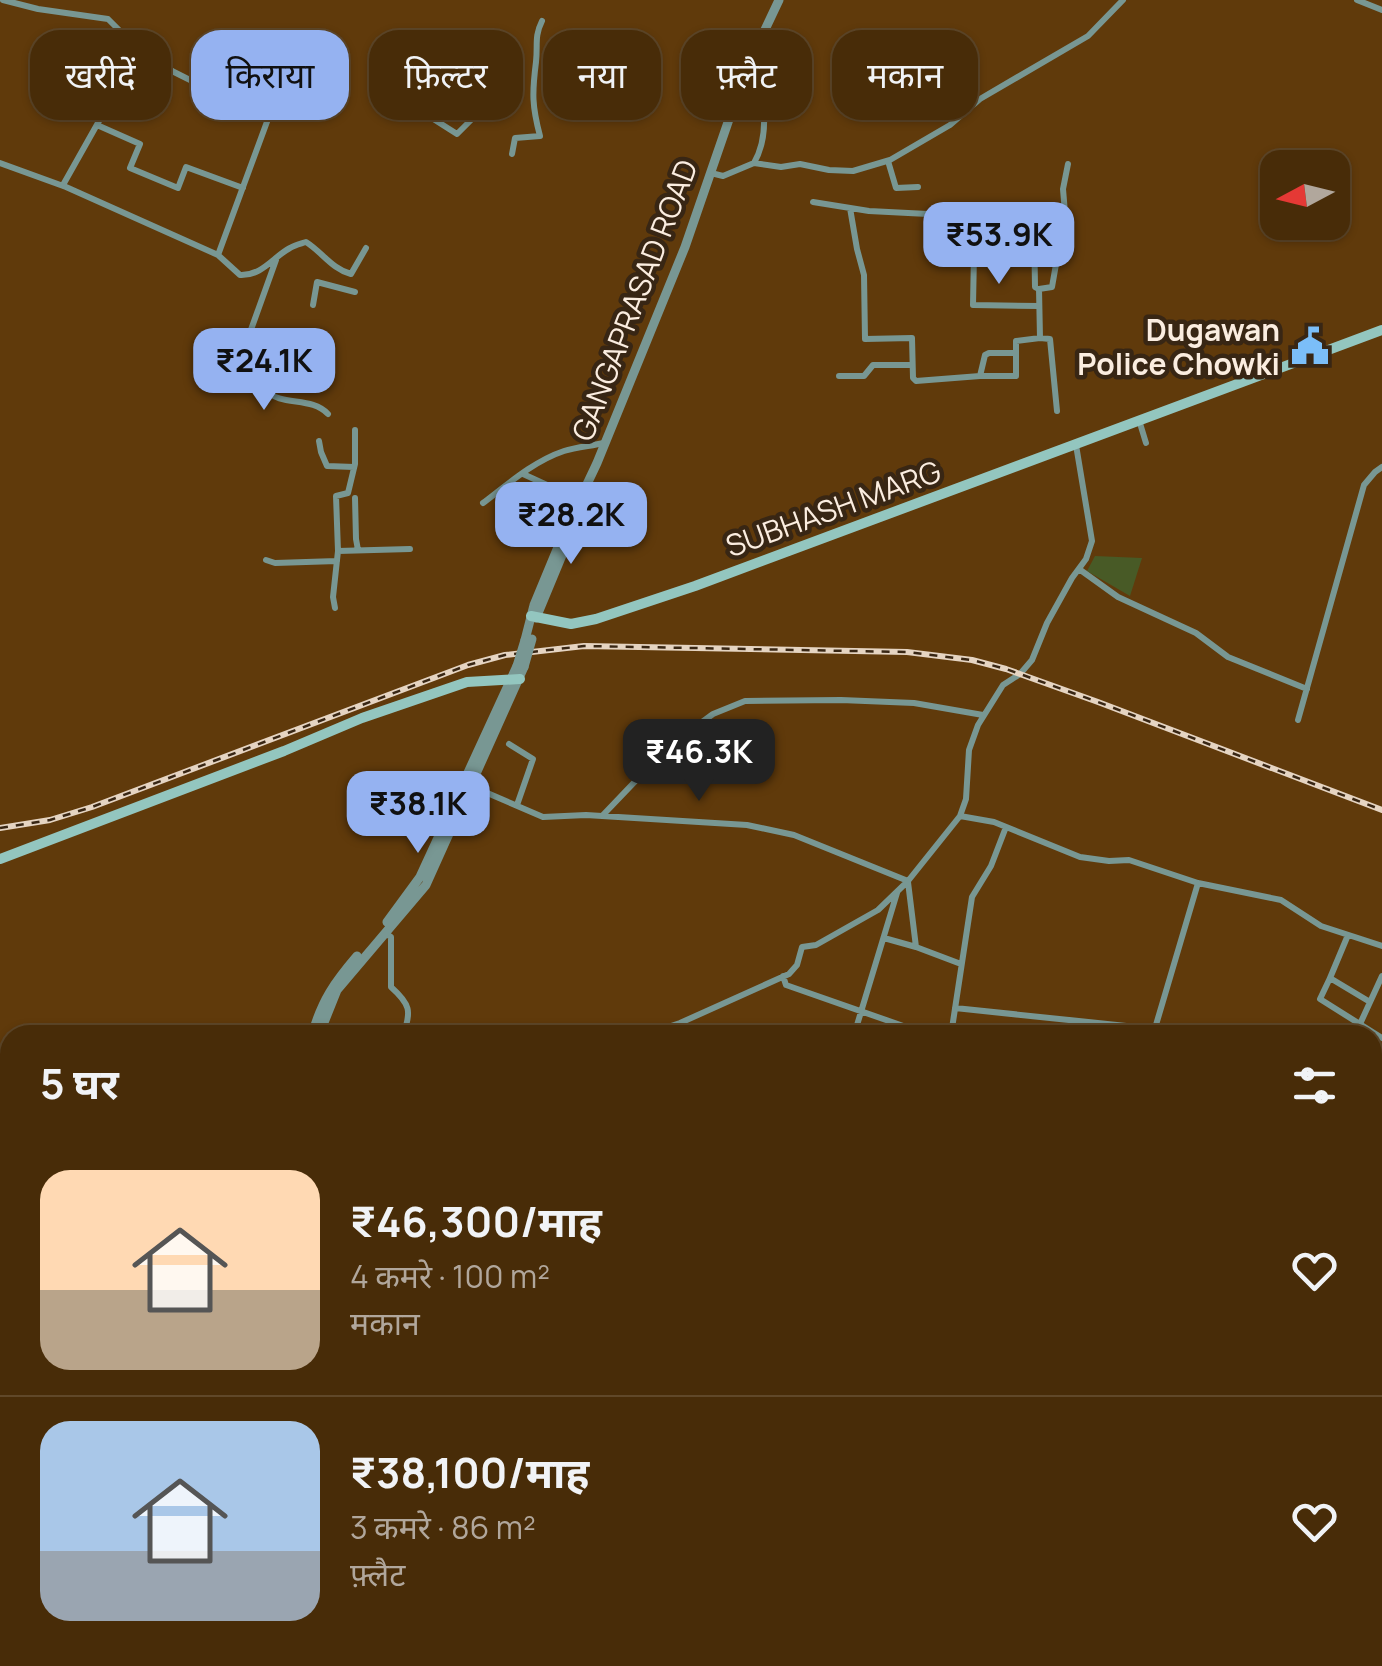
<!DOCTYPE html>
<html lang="hi">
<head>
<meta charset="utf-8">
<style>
  :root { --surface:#482c08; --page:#4f3412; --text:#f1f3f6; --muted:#b1a79c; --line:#604829; --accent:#95b2f1 }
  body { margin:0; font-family:Manrope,"Noto Sans Devanagari",sans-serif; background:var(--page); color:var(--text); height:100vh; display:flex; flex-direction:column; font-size:38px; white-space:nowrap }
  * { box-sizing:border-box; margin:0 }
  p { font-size:32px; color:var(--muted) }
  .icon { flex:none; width:55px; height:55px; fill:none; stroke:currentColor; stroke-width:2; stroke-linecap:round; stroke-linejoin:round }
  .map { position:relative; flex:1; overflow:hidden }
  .panel { position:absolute; left:0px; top:1025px; width:1382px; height:642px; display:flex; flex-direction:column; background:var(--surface); border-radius:30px 30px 0 0; box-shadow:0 2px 8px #0004,0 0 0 2px var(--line) }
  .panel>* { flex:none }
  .guide { position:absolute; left:30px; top:30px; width:1322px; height:90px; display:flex; gap:20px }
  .needle { width:65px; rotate:263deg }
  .buttons { position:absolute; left:1260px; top:150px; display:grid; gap:20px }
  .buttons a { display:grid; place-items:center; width:90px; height:90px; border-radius:20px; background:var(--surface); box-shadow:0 2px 8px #0004,0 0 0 2px var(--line); font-size:50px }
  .price { position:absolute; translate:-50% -85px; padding:0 22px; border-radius:20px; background:var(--accent); color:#111; font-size:32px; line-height:65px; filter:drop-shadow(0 2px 5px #0008) }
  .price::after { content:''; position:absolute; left:50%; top:60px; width:30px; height:22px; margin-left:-15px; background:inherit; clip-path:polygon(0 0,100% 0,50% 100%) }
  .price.active { background:#222; color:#fff }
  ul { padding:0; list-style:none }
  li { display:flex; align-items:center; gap:30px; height:250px; padding:0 40px }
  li+li { border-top:2px solid var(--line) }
  li span { display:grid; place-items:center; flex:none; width:280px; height:200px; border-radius:30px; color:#555 }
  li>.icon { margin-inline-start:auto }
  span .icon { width:120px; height:120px; fill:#fffc; stroke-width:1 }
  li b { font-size:42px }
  h2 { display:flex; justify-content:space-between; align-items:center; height:120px; padding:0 40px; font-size:42px }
  .tag { padding:0 35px; border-radius:30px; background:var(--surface); box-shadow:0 2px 8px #0004,0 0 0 2px var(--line); font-size:35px; line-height:90px }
  .tag.active { background:var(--accent); color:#111 }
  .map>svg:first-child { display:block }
  .green { fill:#485a26 }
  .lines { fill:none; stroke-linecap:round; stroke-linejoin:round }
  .minor { stroke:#789793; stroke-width:6 }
  .tertiary { stroke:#789793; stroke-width:9 }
  .secondary { stroke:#93c6bf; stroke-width:10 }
  .rail-casing { stroke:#e5d4c2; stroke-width:6 }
  .rail { stroke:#382614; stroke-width:2.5; stroke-dasharray:8; stroke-linecap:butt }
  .tertiary-bridge { stroke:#789793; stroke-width:9 }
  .labels { text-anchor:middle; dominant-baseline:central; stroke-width:9; stroke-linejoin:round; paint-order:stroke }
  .street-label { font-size:30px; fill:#fbede0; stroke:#382614 }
  .poi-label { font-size:30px; font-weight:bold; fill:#fbede0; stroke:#382614; text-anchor:end }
</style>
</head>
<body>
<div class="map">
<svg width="1382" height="1666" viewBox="0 0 1382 1666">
  <rect width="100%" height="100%" fill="#603a0b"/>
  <path class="green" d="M1095,556l47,2 -12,38 -43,-25z"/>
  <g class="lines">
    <path class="minor" d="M3,0l35,9 70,10 31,31 35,22 94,47 -50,136
      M1357,0l25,10
      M377,77l14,22 33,14 33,21 19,-19 13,-1 15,-20 12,5 4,-15 -17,-5 -11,-48
      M97,125l43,19 -10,24 48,20 8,-21 57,21
      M512,154l3,-16 25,-2c-8,-30 -8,-43 -4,-74 2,-17 -2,-25 6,-41
      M888,161l8,27 22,-1
      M0,163l66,24 152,68 22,20c22,1 33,-18 50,-27 5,-3 10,-4 16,-6 16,10 26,27 45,32l15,-26
      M754,163c16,-28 10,-62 3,-91
      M711,173l12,3 31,-13 27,4 19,-3 29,6 24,1 37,-11 60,-35 30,-26 108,-63 35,-36
      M63,185l76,-135
      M813,202l56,9 98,5
      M850,208l7,41 7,26 1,64 47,-1 1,40 3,3 64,-5h36v-35l24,-3
      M1034,222l1,65 4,2
      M1034,254h-60l-1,51 66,1
      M313,305l4,-23 38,10
      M240,344l8,-6 28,-78
      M270,369l-5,21c17,17 46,6 63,24
      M839,376h25l9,-11h39
      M980,376l5,-21 4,-2h27
      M1057,411l-7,-72 -10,-1 -1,-49 13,-2 13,-74 -2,-24 5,-25
      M1139,420l7,23
      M319,441l2,11 6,14 27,1
      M523,474l57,26
      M355,498l1,41 2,11
      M483,503c25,-19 51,-42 81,-52 12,-4 27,-5 40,-8
      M338,551l72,-2
      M266,560l9,3 62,-2
      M1079,569l39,28 78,36 32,24 79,32
      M335,608l-2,-11 5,-46 -2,-55 12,-3 7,-29v-34
      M1298,720l66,-235 11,-13 7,-5
      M509,744l24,15 -16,46
      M471,786l72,31 43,-2 161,10 47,10 114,46
      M603,815l65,-68 45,-33 32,-13 96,-1 73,3 69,12
      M960,816l34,6 86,35 29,4 20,-1 69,23 83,17 40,26 61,20
      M908,882l8,65 45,17
      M385,933l6,4v50c19,17 21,24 12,48
      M1348,935l-18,43 40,24
      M884,938l32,9
      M783,976l3,9 143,50
      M1330,978l-10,21 62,39
      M955,1008l200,21
      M1360,1024l22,-48
      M644,1035l36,-12 109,-49 8,-9 5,-18 14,-2 62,-35 30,-29 52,-65 6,-17 3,-49 9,-25 25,-40 17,-11 12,-14 15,-37 25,-45 14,-19 6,-18 -16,-96
      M854,1035l43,-142
      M951,1035l21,-138 19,-31 15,-39
      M1153,1035l45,-152
      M1372,1267l10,8
      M0,1632l10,1
      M1112,1658l2,8
      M1301,1658l2,8
      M247,1666l4,-8
      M629,1666l2,-8"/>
    <path class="tertiary" d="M536,618l46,-111 -1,-7
      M525,640l9,-35 29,-70 34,-72 88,-216 61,-177 33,-70
      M387,922l33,-45 97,-211
      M312,1035c10,-35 22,-52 45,-79
      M319,1035l18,-45 89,-105 98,-218
      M1372,1540l10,-1
      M140,1658l24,8
      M99,1666l3,-8
      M200,1666l3,-8"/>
    <path class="secondary" d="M531,616l40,8 25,-5 99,-33 687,-256
      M0,859l284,-108 78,-33 105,-36 53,-3"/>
    <g class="rail-casing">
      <path id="rail" d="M0,828l50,-8 42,-13 376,-142 37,-10 79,-9 323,6 65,8 34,9 92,33 284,108"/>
    </g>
    <use href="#rail" class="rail"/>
    <path class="tertiary-bridge" d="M517,666l8,-26
      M524,667l8,-28"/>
  </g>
  <defs>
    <g id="civic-bare" transform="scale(3)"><path d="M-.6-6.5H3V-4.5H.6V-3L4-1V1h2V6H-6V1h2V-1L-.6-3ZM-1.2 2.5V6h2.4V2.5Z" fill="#7bbef8" stroke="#382614" stroke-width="2.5" paint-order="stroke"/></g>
  </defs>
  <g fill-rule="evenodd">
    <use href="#civic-bare" x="1310" y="346"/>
  </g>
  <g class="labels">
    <g class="street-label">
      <text transform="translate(634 300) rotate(-69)">GANGAPRASAD ROAD</text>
      <text transform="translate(833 508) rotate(-20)">SUBHASH MARG</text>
    </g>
    <g class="poi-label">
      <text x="1280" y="329">Dugawan<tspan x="1280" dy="34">Police Chowki</tspan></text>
    </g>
  </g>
</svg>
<div class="buttons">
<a><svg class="needle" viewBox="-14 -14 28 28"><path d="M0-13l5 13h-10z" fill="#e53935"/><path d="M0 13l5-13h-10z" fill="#b1a79c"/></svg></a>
</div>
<b class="price" style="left:999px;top:287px">₹53.9K</b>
<b class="price" style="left:264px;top:413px">₹24.1K</b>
<b class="price" style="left:571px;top:567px">₹28.2K</b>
<b class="price active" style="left:699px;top:804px">₹46.3K</b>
<b class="price" style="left:418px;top:856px">₹38.1K</b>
<div class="guide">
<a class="tag">खरीदें</a>
<a class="tag active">किराया</a>
<a class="tag">फ़िल्टर</a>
<a class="tag">नया</a>
<a class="tag">फ़्लैट</a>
<a class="tag">मकान</a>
</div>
<section class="panel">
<h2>5 घर<svg class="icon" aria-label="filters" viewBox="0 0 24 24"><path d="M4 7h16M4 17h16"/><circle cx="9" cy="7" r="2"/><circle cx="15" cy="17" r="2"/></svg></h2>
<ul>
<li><span style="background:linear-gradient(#ffd9b3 60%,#b9a48a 0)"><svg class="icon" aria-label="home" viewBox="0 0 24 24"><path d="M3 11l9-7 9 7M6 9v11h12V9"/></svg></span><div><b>₹46,300/माह</b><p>4 कमरे · 100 m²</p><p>मकान</p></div><svg class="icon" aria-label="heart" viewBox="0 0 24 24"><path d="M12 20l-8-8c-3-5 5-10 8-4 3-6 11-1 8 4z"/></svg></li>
<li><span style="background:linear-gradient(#a9c7e8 65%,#9aa5b1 0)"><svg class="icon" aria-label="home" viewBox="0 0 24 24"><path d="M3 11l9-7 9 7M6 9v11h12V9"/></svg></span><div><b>₹38,100/माह</b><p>3 कमरे · 86 m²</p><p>फ़्लैट</p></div><svg class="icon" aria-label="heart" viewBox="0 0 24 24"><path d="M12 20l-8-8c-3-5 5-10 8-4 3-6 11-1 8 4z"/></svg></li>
</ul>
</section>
</div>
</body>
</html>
